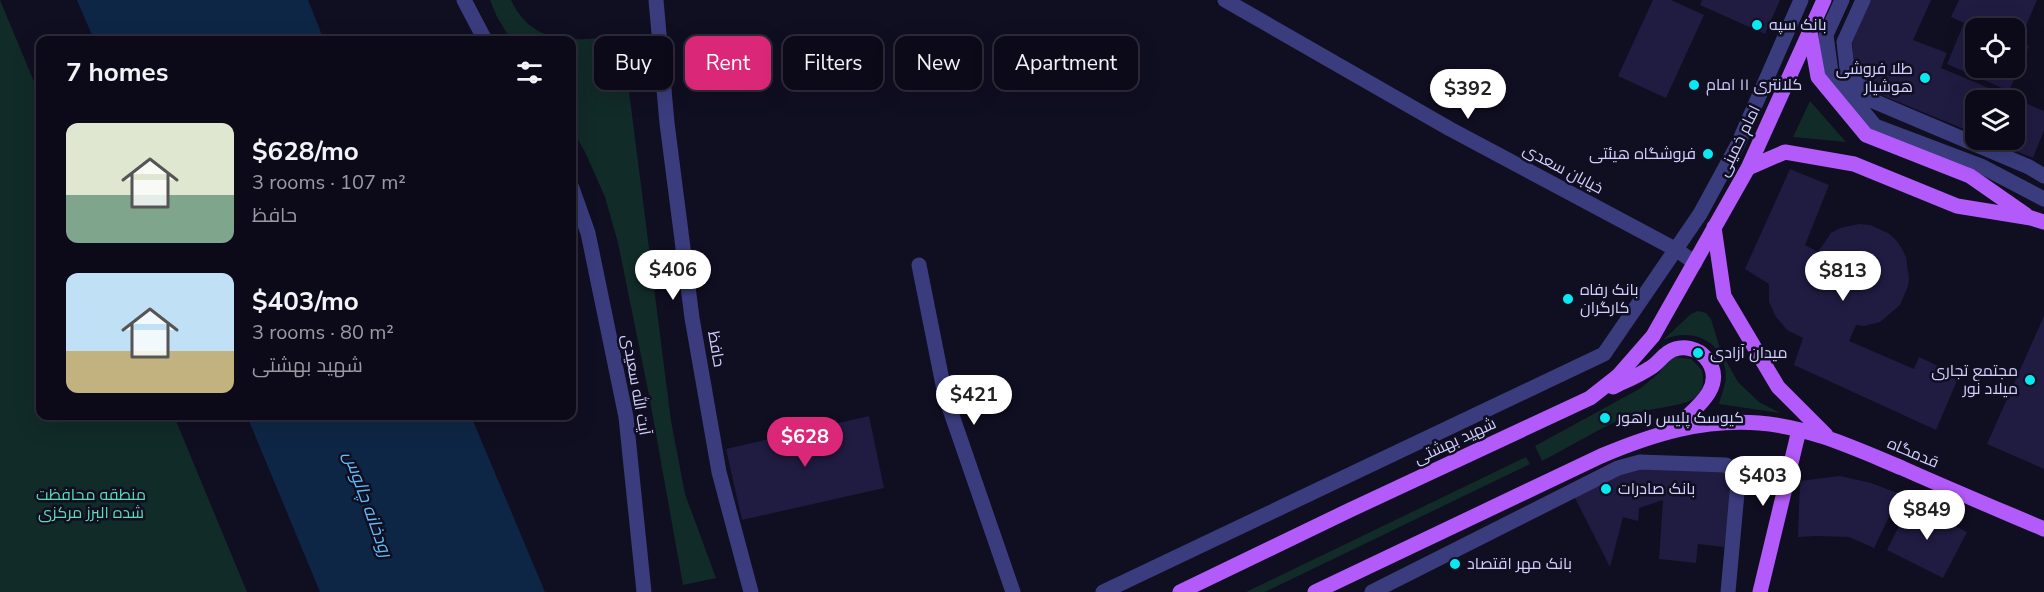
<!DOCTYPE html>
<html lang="en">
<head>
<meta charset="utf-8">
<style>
  :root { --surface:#0c0a19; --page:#151322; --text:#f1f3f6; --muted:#9a9aa2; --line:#2c2b38; --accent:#db2777 }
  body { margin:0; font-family:"Nunito Sans",Cairo,sans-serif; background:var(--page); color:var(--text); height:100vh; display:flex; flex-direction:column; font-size:22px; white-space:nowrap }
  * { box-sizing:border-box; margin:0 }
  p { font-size:20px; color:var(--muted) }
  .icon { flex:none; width:33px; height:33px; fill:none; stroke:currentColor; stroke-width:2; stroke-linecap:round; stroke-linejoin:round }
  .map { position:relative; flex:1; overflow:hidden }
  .side { position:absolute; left:36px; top:36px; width:540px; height:384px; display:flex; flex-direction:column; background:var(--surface); border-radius:12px; box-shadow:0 6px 24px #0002,0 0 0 2px var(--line) }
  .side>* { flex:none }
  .banner { position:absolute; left:594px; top:36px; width:570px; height:54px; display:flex; gap:12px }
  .buttons { position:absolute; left:1965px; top:18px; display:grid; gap:12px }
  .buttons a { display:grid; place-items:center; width:60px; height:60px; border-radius:12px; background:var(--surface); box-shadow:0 6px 24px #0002,0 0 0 2px var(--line); font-size:30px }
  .price { position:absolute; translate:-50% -51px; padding:0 14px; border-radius:21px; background:#fff; color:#222; font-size:20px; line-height:39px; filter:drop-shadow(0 2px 3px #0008) }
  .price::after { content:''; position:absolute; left:50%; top:36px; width:18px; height:14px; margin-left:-9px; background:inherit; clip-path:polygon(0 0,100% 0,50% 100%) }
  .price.active { background:var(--accent); color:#fff }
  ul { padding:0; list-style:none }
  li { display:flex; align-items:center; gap:18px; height:150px; padding:0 30px }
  li span { display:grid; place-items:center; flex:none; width:168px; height:120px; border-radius:12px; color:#555 }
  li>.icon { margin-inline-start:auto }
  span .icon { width:72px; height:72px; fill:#fffc; stroke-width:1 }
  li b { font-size:26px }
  h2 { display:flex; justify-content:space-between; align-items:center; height:72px; padding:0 30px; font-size:26px }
  .chip { padding:0 21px; border-radius:12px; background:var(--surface); box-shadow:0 6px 24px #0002,0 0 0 2px var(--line); font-size:21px; line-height:54px }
  .chip.active { background:var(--accent); color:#fff }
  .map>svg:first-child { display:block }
  .green { fill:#112b28 }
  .water { fill:#0e2645 }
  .building { fill:#201b41; fill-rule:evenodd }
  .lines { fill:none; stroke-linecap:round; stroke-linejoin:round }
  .minor { stroke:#3a3c7e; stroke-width:15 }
  .major { stroke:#b35afa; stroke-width:15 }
  .poi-dot { fill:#08e9f1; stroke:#100e21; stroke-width:2 }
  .labels { text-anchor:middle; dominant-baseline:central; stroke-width:5; stroke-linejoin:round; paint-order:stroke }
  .poi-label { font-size:16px; fill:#d1cffd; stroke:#100e21; text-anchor:start }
  .street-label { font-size:16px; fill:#d1cffd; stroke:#100e21 }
  .park-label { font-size:16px; fill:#5edbb3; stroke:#100e21 }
  .water-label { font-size:18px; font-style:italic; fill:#61bdfa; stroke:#100e21 }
</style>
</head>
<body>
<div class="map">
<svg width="2044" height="592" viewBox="0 0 2044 592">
  <rect width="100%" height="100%" fill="#100e21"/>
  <path class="green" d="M0,0l40,96v320h134l73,176h-247z
    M490,0h21c23,49 67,40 111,36l49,385 14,73 31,84 -33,7 -34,-190 -31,-152 -13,-46 -20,-45 -13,-23v-89h-61l-14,-23z
    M1810,101l36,41 -53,-5z
    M1698,311l8,2 5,6 10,33 17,30 21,20 21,11 -61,-9c3,-12 9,-24 6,-36 -6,-30 -36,-40 -62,-28l28,-26z
    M1675,357l16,2 11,11c2,11 2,22 -9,29 -12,8 -46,9 -63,16 -30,13 -59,31 -88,46l-7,-15 106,-58 18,-15 9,-13z
    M1526,457l4,7 -265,128h-19z"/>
  <path class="water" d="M77,0h231l16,40h-230z
    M247,416h224l74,176h-225z"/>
  <path class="building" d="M1653,0h18l33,15 -38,83 -48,-22z
    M1702,0h78l-15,34 -65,-29z
    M1870,0h61l-18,40 34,13 -6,15 103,43v19l-11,28 -44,-18h25v-40h-38v34l-102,-42 -20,-24 -2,-25z
    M1959,0h78l-18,42 10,4 -20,45 -62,-27 17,-41 -13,-6zM1976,28h38v40h-38z
    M1790,169l39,16 -24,60 13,7 13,-19 9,-5 19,-4 11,1 18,8 8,7 5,7 5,10 3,21 -1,8 -8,19 -20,17 -16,4 -8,-1 -7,16 65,28 5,-12 40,19 -23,54 -142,-65 9,-27 -16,-8 -11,-13 -7,-15v-18l-24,-15z
    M2044,316v153l-57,-25z
    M1598 418a7 7 0 1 1 14 0a7 7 0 1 1-14 0Z
    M869,416l15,72 -142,32 -16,-71z
    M1618,469h102l9,5 3,14 -8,59 -26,-3 -2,19 -37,-4 4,-59 -24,8 -1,13 -15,-4 -13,50 -37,-73z
    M1840,476l31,7 29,11 -26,54 -25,-11 -33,-1 -18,1 2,-56z
    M1910,504l57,28 -24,46 -56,-28z"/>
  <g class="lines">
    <path class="minor" d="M464,0l21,40
      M656,0l11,123 25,195 27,154 32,120
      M1225,0l225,129 227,121 18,13
      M1842,0l-16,35 5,37 44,54 106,40 63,33
      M1863,0l-19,42 3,27 24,31 158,67 15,9
      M572,188l16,45 38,184 18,175
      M919,265l26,130 68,197
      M1103,592l501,-238 96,-140 38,-70 63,-144
      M1372,592l246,-124 22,-6 86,3 8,7 4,10 -10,110"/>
    <path class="major" d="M1810,32l8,45 48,58 104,41 56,39
      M1748,168l37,-16 69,12 103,42 74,12 13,4
      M1714,227l10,69 54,91 48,48
      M1613,387c12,-6 25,-11 37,-19 9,-5 14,-16 25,-19 10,-3 23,0 30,8 26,29 -14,55 -33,73
      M1180,592l170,-82 240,-112 28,-22 35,-40 95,-168 76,-168
      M1315,592l286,-136c52,-22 101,-37 158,-33 51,4 97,26 143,45 47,21 95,41 142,61
      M1760,592l39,-162"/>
  </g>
  <g class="poi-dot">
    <circle cx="1757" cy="25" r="6"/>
    <circle cx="1925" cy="78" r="6"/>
    <circle cx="1694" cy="85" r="6"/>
    <circle cx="1708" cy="154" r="6"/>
    <circle cx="1568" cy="299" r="6"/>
    <circle cx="1698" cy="353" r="6"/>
    <circle cx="2030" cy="380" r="6"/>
    <circle cx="1605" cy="418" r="6"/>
    <circle cx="1606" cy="489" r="6"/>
    <circle cx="1455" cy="564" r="6"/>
  </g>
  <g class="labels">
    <g class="poi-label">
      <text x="1769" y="25">بانک سپه</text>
      <text x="1913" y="69" text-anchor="end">طلا فروشی<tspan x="1913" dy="18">هوشیار</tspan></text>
      <text x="1706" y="85">کلانتری ۱۱ امام</text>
      <text x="1696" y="154" text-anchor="end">فروشگاه هیئتی</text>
      <text x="1580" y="290">بانک رفاه<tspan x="1580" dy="18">کارگران</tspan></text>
      <text x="1710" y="353">میدان آزادی</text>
      <text x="2018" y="371" text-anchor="end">مجتمع تجاری<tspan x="2018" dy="18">میلاد نور</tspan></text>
      <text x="1617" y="418">کیوسک پلیس راهور</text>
      <text x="1618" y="489">بانک صادرات</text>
      <text x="1467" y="564">بانک مهر اقتصاد</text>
    </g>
    <g class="street-label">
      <text transform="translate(1739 141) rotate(-64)">امام خمینی</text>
      <text transform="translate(1563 169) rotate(28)">خیابان سعدی</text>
      <text transform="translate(716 349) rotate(80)">حافظ</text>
      <text transform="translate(636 385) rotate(80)">آیت الله سعیدی</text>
      <text transform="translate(1455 441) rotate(-25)">شهید بهشتی</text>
      <text transform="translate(1913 453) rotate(23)">قدمگاه</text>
    </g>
    <g class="park-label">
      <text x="91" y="495">منطقه محافظت<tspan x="91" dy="18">شده البرز مرکزی</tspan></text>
    </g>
    <g class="water-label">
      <text transform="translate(368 504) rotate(70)">رودخانه چالوس</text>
    </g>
  </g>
</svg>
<div class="buttons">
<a><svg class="icon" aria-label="locate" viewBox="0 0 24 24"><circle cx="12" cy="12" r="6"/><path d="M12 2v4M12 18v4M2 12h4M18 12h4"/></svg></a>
<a><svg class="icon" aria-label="layers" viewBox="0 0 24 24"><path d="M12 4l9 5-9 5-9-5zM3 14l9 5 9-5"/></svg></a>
</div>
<b class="price" style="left:1468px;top:120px">$392</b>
<b class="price" style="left:673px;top:301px">$406</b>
<b class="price" style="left:1843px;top:302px">$813</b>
<b class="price" style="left:974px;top:426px">$421</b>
<b class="price active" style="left:805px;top:468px">$628</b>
<b class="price" style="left:1763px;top:507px">$403</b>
<b class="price" style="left:1927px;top:541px">$849</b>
<div class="banner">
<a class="chip">Buy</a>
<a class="chip active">Rent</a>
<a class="chip">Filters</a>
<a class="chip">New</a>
<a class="chip">Apartment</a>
</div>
<section class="side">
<h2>7 homes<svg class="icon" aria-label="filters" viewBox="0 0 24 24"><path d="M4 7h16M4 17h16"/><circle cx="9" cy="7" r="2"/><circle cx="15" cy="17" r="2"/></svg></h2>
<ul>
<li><span style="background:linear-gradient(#dfe7d0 60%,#7fa58c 0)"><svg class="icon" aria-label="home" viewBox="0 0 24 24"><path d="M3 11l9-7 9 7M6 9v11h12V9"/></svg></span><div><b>$628/mo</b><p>3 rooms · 107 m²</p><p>حافظ</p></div></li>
<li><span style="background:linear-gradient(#bfe0f5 65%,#c2b280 0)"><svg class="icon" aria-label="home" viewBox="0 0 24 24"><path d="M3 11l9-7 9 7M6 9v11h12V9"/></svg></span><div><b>$403/mo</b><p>3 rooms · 80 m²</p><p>شهید بهشتی</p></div></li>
</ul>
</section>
</div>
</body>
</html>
